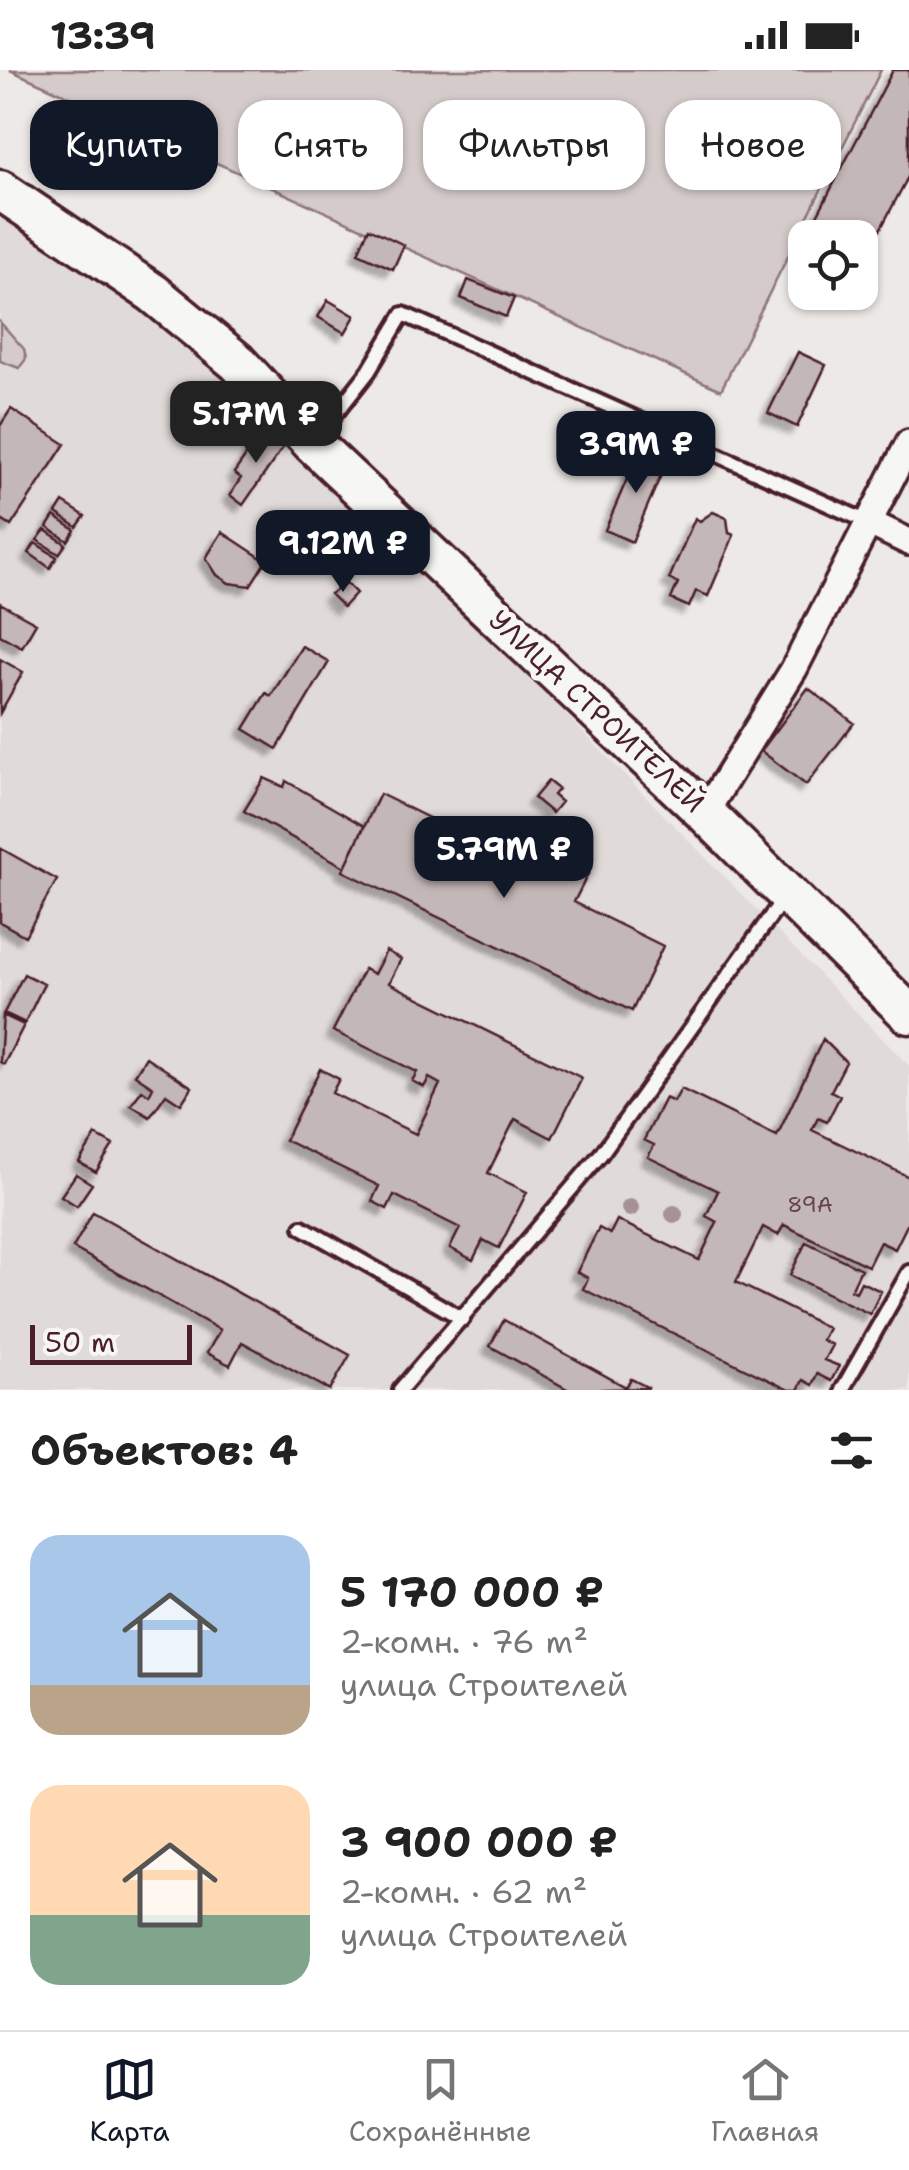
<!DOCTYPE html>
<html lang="ru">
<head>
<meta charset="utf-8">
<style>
  :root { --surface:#fff; --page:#f2f2f2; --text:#222; --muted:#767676; --line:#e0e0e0; --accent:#111827 }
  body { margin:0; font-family:"Shantell Sans",sans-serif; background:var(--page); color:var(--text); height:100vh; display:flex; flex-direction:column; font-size:38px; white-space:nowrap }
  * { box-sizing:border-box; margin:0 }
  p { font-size:32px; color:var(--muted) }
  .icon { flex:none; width:55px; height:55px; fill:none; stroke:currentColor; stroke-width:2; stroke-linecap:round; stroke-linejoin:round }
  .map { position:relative; height:1320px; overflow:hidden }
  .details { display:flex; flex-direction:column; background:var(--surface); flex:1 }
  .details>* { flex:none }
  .hud { position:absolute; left:30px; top:30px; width:850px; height:90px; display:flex; gap:20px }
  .controls { position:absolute; left:788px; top:150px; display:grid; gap:20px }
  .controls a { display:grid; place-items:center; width:90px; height:90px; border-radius:20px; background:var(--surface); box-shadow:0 2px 8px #0004; font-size:50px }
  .scale { position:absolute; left:30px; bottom:25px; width:162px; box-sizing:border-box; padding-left:10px; border:5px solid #4a1f2b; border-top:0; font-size:28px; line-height:35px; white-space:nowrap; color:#4a1f2b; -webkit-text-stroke:8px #f6f6f2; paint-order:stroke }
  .price { position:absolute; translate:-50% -85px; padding:0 22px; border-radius:20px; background:var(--accent); color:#fff; font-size:32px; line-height:65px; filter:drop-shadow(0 2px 5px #0008) }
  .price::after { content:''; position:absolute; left:50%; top:60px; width:30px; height:22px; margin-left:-15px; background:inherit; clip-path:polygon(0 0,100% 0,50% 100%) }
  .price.current { background:#222; color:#fff }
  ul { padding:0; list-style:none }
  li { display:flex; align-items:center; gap:30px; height:250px; padding:0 30px }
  li span { display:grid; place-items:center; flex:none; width:280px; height:200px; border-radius:30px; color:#555 }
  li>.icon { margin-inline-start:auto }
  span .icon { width:120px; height:120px; fill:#fffc; stroke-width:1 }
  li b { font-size:42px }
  h2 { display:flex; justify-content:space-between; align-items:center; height:120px; padding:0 30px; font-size:42px }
  .tag { padding:0 35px; border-radius:30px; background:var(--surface); box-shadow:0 2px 8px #0004; font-size:35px; line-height:90px }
  .tag.current { background:var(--accent); color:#fff }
  .status { display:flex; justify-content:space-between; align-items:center; height:70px; padding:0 50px; background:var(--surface); direction:ltr }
  .status svg { height:28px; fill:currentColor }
  .tabs { display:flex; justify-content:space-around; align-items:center; height:140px; border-top:2px solid var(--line); background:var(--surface); font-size:28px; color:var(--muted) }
  .tabs a { display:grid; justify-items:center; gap:5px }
  .tabs .current { color:var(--accent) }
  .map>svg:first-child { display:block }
  .built { fill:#e0dad8 }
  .green { fill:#d4cbca; stroke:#8f757a; stroke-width:2.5 }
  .building { fill:#c4b7b7; stroke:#4a1f2b; stroke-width:2.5; filter:url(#shadow) }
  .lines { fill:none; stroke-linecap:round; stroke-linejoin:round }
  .lane-casing { stroke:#4a1f2b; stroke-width:20 }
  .street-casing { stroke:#4a1f2b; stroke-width:32 }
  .secondary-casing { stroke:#4a1f2b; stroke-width:45 }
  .lane { stroke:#f6f6f2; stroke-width:12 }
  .street { stroke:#f6f6f2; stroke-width:25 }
  .secondary { stroke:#f6f6f2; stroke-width:38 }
  .tree { fill:#a69295 }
  .labels { text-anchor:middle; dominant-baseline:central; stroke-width:10; stroke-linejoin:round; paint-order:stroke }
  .number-label { font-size:22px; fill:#68454e }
  .street-label { font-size:28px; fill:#4a1f2b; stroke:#f6f6f2 }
</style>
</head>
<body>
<div class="status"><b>13:39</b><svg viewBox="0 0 49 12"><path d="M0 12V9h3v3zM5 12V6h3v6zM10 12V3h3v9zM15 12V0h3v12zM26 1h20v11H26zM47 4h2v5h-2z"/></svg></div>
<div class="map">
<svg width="909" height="1320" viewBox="0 0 909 1320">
  <defs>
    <filter id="shadow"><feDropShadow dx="-7" dy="7" stdDeviation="2.5" flood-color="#0004"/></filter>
  </defs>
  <rect width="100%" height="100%" fill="#ece9e6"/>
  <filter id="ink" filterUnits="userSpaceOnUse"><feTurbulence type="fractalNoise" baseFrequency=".01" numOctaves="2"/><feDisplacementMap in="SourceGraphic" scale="20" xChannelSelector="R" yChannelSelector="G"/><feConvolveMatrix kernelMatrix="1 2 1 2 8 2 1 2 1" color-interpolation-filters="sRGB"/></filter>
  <g filter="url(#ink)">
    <path class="built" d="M0,137l244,178 665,681v324h-909z"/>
    <path class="green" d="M10,0h871l-160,320z
      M0,252l24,27 2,10 -7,9 -19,-7z"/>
    <path class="building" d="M893,0h16v105l-48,91 -1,-28 -54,-1z
      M369,158l35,17 -11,24 -35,-16z
      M468,210l46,18 -8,19 -45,-19z
      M328,230l27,16 -10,17 -27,-16z
      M798,282l28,13 -29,62 -29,-14z
      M11,339l54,35 -54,82 -11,-7v-93z
      M263,361l21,15 -41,59 -13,-10 11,-17 -7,-5z
      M640,379l27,12 -35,81 -27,-12z
      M63,432l22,14 -8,11 -21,-14z
      M713,442l14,6 2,15 5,2 -26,61 -12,-5 -7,16 -18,-8 7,-16 -9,-4 26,-61 5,3z
      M54,446l21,14 -7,11 -21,-14z
      M45,460l21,14 -7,10 -22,-14z
      M222,462l44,29 -16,25 -21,-3 -12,-8 -11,-17z
      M35,473l22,14 -7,11 -21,-15z
      M346,513l10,10 -13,14 -13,-13z
      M0,533l36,20 -14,24 -22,-12z
      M302,576l27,16 -52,87 -33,-20 22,-36 5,3z
      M0,589l23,13 -23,41z
      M808,618l46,35 -48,62 -45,-34z
      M264,708l20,9 2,-6 78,45 -19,41 -101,-56z
      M548,711l10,8 -5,6 8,7 -9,11 -18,-15z
      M380,724l59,29 -4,8 84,41 15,-32 57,28 -17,34 89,44 -31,65 -289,-140z
      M0,778l57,32 -32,56 -25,-14z
      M386,881l15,8 -12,24 193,95 -30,60 -37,-19 -27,54 39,19 -28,56 -16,-8 -10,20 -23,-12 10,-20 -66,-33 -7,14 -15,-8 7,-15 -94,-46 35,-71 19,10 -7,14 84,41 24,-50 -11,-6 -5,9 -12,-6 5,-9 -84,-41 31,-62 10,5z
      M24,904l20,10 -19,39 -21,-10z
      M3,945l21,10 -20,39 -4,-2z
      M823,969l23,23 -15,29 9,5 -13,26 -9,-4 -6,12 97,47v44l-14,28 -15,-7 -12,24 -84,-41 -6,10 -15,-8 -27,55 92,46 -6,12 10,5 -8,15 15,6 -8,15 -14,-7 -5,11 -9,-5 -5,10h-9l-206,-101 5,-11 -11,-6 22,-44 11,6 7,-14 82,40 18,-38 -11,-6 12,-25 -70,-34 6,-12 -10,-5 21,-42 9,4 7,-13 96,47z
      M146,987l46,30 -11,17 -15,-10 -16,23 -19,-12 11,-15 7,5 4,-8 -18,-12z
      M96,1065l17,10 -17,27 -17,-10z
      M76,1104l16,10 -15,22 -16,-10z
      M93,1142l257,143 -20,35 -88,-48 -12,23 -23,-12 13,-23 -147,-82z
      M806,1172l55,27 -10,21 5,2 5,-10 20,9 -11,23 -80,-39z
      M504,1250l122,67 5,-8 18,9 -80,2 -79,-44z"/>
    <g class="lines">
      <g class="lane-casing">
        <path id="lane" d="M314,371l55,-70 34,-57 467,209
          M302,1157l161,92
          M400,1320l201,-236 185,-259
          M842,1320l67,-118"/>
      </g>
      <g class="street-casing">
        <path id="street" d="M870,453l39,19
          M705,743l89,-144 115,-226"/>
      </g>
      <g class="secondary-casing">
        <path id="secondary" d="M0,120l153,103 84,69 75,81 393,370 204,201"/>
      </g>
      <use href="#lane" class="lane"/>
      <use href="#street" class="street"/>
      <use href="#secondary" class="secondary"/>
    </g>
    <g class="tree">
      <circle cx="630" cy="1138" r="9"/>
      <circle cx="674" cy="1144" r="9"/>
    </g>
  </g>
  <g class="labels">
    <g class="number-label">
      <text x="810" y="1134">89А</text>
    </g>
    <g class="street-label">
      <text transform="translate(597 641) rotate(43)">УЛИЦА СТРОИТЕЛЕЙ</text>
    </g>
  </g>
</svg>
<div class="controls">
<a><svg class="icon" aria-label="locate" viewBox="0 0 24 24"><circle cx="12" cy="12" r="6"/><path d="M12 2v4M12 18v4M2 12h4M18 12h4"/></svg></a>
</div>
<div class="scale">50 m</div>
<b class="price current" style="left:256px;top:396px">5.17M ₽</b>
<b class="price" style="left:636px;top:426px">3.9M ₽</b>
<b class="price" style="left:343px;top:525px">9.12M ₽</b>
<b class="price" style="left:504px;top:831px">5.79M ₽</b>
<div class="hud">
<a class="tag current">Купить</a>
<a class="tag">Снять</a>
<a class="tag">Фильтры</a>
<a class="tag">Новое</a>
</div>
</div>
<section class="details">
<h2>Объектов: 4<svg class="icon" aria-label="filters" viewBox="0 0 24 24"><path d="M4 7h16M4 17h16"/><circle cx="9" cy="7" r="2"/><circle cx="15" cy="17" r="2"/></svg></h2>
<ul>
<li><span style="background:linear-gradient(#a9c7e8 75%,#b9a48a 0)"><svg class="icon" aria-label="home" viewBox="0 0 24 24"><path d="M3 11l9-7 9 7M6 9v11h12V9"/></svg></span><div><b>5 170 000 ₽</b><p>2-комн. · 76 m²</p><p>улица Строителей</p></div></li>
<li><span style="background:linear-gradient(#ffd9b3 65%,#7fa58c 0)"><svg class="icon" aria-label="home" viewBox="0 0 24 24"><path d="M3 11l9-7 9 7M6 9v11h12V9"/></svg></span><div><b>3 900 000 ₽</b><p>2-комн. · 62 m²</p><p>улица Строителей</p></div></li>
</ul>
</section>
<nav class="tabs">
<a class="current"><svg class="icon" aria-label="map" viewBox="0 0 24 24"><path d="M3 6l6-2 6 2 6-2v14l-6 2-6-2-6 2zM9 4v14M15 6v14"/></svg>Карта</a>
<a><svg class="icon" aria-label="saved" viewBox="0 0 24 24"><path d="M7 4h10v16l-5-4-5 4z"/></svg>Сохранённые</a>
<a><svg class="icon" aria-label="home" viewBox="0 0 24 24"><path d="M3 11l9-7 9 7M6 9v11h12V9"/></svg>Главная</a>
</nav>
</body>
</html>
